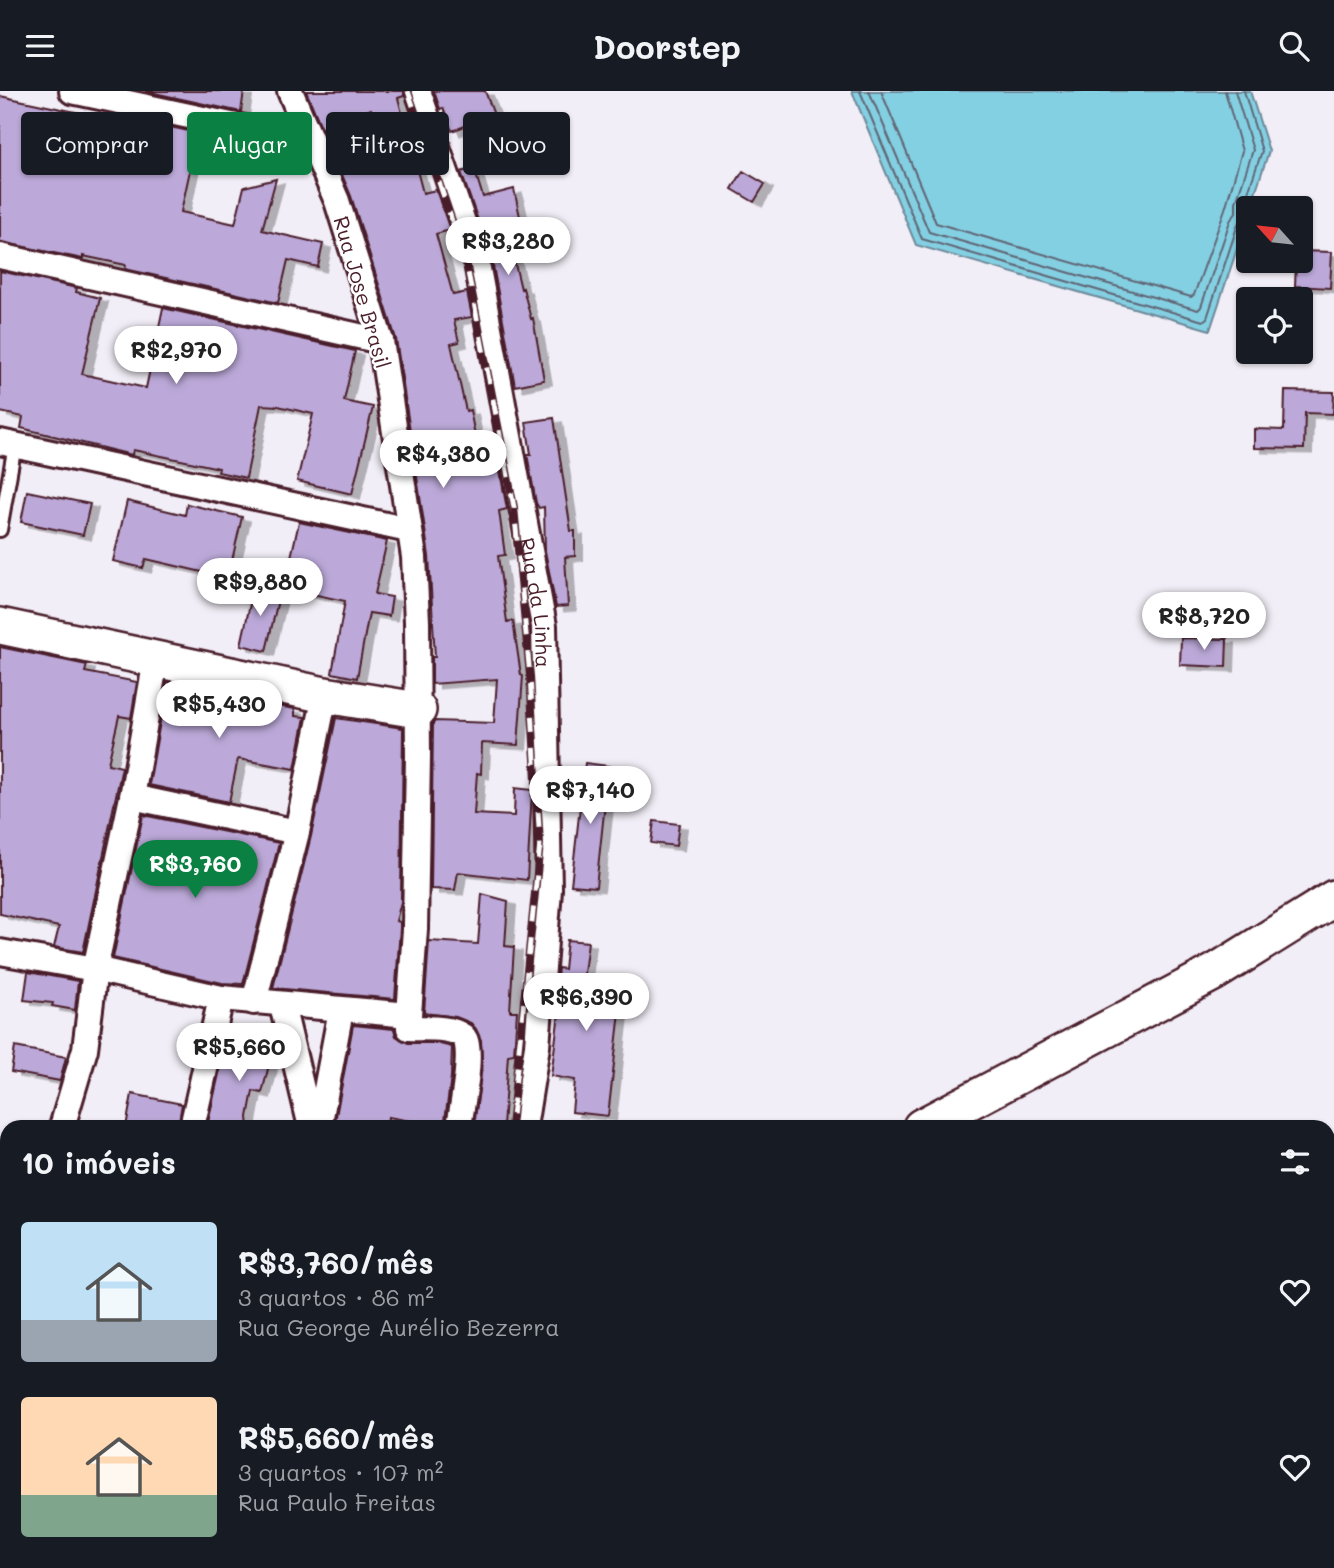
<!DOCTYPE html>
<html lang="pt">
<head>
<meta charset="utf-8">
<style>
  :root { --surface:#171b24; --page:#242831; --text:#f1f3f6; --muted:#9ea1a6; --accent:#0b8043 }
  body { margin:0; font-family:Mali,sans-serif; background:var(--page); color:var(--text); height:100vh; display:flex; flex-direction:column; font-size:26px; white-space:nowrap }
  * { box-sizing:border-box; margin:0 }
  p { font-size:23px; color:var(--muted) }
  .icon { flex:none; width:38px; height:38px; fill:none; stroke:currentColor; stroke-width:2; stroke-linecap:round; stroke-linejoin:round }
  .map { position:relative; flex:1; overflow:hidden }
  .panel { position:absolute; left:0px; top:1029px; width:1335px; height:448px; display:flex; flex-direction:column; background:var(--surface); border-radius:21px 21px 0 0; box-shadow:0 2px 5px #0004 }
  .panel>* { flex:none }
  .hud { position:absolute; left:21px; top:21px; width:700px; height:63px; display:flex; gap:14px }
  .needle { width:46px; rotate:297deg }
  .fabs { position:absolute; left:1236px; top:105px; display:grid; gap:14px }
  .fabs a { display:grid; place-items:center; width:77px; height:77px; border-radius:7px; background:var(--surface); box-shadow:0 2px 5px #0004; font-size:35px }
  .price { position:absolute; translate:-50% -60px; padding:0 16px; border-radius:24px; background:#fff; color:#222; font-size:23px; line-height:46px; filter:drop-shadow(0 2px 4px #0008) }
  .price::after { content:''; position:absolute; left:50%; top:42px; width:21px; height:16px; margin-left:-10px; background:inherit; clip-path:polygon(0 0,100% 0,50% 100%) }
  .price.selected { background:var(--accent); color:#fff }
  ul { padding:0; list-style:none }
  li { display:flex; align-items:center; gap:21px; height:175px; padding:0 21px }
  li span { display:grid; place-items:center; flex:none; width:196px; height:140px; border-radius:7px; color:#555 }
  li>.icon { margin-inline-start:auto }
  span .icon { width:84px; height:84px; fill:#fffc; stroke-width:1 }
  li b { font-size:30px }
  h2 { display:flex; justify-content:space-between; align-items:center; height:84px; padding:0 21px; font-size:30px }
  .pill { padding:0 24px; border-radius:7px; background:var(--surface); box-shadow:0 2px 5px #0004; font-size:24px; line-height:63px }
  .pill.selected { background:var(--accent); color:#fff }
  header { display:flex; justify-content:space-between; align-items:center; height:91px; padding:0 21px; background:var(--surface); font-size:32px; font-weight:700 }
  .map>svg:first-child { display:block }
  .water { fill:#84d0e3; stroke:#6d8999; stroke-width:2 }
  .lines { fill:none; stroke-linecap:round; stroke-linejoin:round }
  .shore { stroke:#616675; stroke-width:2 }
  .building { fill:#bca9d9; stroke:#4a1f2b; stroke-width:2; filter:url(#shadow) }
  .lane-casing { stroke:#4a1f2b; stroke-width:18 }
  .street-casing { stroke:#4a1f2b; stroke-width:30 }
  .secondary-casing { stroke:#4a1f2b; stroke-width:40 }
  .lane { stroke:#fff; stroke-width:12 }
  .street { stroke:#fff; stroke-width:24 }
  .secondary { stroke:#fff; stroke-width:35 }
  .rail-casing { stroke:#4a1f2b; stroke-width:8 }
  .rail { stroke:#fff; stroke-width:5; stroke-dasharray:16; stroke-linecap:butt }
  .labels { text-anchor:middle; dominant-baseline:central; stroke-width:5; stroke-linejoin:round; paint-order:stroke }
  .street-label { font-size:21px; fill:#4a1f2b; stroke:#fff }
</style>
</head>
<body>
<header><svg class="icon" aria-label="menu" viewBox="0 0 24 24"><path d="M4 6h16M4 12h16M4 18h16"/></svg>Doorstep<svg class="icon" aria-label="search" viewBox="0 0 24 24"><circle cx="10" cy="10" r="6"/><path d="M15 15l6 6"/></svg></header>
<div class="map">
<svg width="1334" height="1477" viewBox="0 0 1334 1477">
  <defs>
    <filter id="shadow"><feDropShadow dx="8" dy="4.5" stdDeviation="0" flood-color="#0004"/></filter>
  </defs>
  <rect width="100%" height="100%" fill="#f2eef7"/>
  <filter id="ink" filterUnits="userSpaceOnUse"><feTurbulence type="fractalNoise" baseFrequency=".0143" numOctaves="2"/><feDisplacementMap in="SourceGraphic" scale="14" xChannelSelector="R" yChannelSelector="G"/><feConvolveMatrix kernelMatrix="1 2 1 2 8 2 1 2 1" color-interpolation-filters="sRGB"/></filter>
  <g filter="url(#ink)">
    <path class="water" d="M852,0h398l19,60 -19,57h-2v8l-38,114 -294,-85z"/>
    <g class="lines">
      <path class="shore" d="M860,0l62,148 281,82 4,-3 31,-94 9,-8 -3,-12 18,-53 -18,-60
        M869,0l60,141 269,78 3,-3 29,-86 6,-9v-10l17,-52 -18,-59
        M881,0l55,132 255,74 3,-2 31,-86 17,-58 -17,-60"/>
    </g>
    <path class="building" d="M145,0h99l-3,21z
      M306,0h98v5l-6,2 25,95 13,-3 14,40 -14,4 17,61 14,-3 5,25 -18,3 5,22 -8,2 15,67 4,-1 11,55 17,-4 9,48 -8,2 6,44 -7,1 9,66 6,-1 8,54 2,1 -5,69 -36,-2 -1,31 -4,-1 -3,41 40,2 1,-28 17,2 -5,90 -69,-8 -3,18 -24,-1 2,-165 2,-3 59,2 3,-44 -65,5v-27h3l-6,-101 -33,-217 -45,-143 -14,-33 49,-13 -15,-41 -49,20z
      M434,0h51l9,24 -42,16 -9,-23 -3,1z
      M0,5l137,29 1,-5 60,13 -17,79 54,12 9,-37 32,-8 -14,51 61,14 -5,23 -30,-7 -10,43 -153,-34 1,-4 -43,-9v3l-83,-17z
      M474,77l9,29 31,-8 10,46 -15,4 12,50 2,-1 8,31 2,-1 11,62 -29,6 -23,-126 -31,-88z
      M743,80l22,13 -11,18 -22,-13z
      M1300,160l32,1 -2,36 -35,-2 1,-25h4z
      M0,180l77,17 -1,4 24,6 -18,76 64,14 17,-80 192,43 -11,50 29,6 -21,87 -55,-13 16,-67 -35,-8 -17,-1 -15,73 -28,-6 1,-4 -86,-18 -1,5 -111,-27 2,-11 -23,-5z
      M1285,300l49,1 -1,22 -28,-1 -1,36 -50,-1v-19l30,1z
      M554,327l17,113h4v25l-10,1 3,49 -12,1 -11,-56 -1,-44 -5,1 -3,-5 -9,-49h4l-5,-32z
      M27,400l63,13 -7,31 -62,-13z
      M127,410l58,14 2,-11 55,13 -14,61 -82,-19 -3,9 -30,-7z
      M299,431l88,19 -12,53 17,3 -3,19 -20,-3 -12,65 -25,-5 13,-72 -61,-13z
      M254,495l26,6 -14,59 -25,-6z
      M1181,547l46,1 -1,28 -46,-2z
      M0,556l87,18 -2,7 52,10 -6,36 -12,-2 -11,48 14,3 -39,185 -29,-5 5,-20 -59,-13z
      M167,591l70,15v2l58,10v7l10,1 -10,52 -57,-10 -9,43 -80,-17z
      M336,627l67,10 -2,174 -5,19 4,1v6l-5,71 -122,-11 38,-152z
      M585,672l24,3 -13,121 -25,-2z
      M143,724l136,28 -36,141 -21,-1 -109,-25z
      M654,730l25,3 -3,22 -25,-3z
      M482,803l26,7 -3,45 9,1 -4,64h7l-3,43 -6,1 -5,72h-29l8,-62 -1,-25 -5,-11 -5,-6 -15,-6 -32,-4 5,-72 49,3z
      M567,849l21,2 -5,39 40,5 -15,130 -36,-4 3,-32 -24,-4 11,-87 -6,-1 2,-20 6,1z
      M28,881l50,9 -3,29 -23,-4 1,-3 -29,-3z
      M353,934l41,4 2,7 12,7h28l16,4 -1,30 -7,50 -56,-10 -1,10h-53z
      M227,947l46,11 -11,44 -9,-2 -5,26 1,10h-42z
      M15,956l51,10 -6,24 -49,-9z
      M132,1003l50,10 -4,23h-52z"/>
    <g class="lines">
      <g class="lane-casing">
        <path id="lane" d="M0,439l15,-85"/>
      </g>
      <g class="street-casing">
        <g id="street">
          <path d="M72,0l239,51"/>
          <path id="s1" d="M418,0l59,172 67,363 5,263 -12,157 -13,81"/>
          <path d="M0,165l381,85"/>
          <path d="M0,351l409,88"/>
          <path d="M132,706l165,35"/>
          <path d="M0,861l95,17 126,29 188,17 6,-86 3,-173 -1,-134 -3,-65 -33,-216 -44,-140 -47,-110"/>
          <path d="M254,911l43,-170 28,-137"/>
          <path d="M282,914l29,122"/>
          <path d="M409,924v13c16,1 41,-2 54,8 12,10 -2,74 -4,91"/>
          <path d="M62,1036l23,-78 10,-80 37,-172 24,-138"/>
          <path d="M192,1036l29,-129"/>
          <path d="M319,1036l22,-117"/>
          <path d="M0,1253h7"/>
          <path d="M1328,1269l6,-6"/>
          <path d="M749,1470l20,7"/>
        </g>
      </g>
      <g class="secondary-casing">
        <path id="secondary" d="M0,535l325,69 93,15
          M921,1036l294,-155 119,-74
          M445,1477l3,-7"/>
      </g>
      <use href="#lane" class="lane"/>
      <use href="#street" class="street"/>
      <use href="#secondary" class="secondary"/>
      <g class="rail-casing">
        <path id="rail" d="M408,0l58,171 48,245 16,169 10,168 -29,283
          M359,1477l4,-7"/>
      </g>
      <use href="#rail" class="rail"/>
    </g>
  </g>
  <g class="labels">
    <g class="street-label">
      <text transform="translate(363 201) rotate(74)">Rua Jose Brasil</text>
      <text stroke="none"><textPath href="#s1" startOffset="527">Rua da Linha</textPath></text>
    </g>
  </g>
</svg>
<div class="fabs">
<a><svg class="needle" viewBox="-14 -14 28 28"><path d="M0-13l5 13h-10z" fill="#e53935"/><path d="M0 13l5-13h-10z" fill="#9ea1a6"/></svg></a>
<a><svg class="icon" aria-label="locate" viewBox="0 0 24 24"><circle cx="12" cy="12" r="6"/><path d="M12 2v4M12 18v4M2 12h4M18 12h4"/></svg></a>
</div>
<b class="price" style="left:508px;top:186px">R$3,280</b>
<b class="price" style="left:176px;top:295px">R$2,970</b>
<b class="price" style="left:443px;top:399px">R$4,380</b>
<b class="price" style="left:260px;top:527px">R$9,880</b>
<b class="price" style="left:1204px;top:561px">R$8,720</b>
<b class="price" style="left:219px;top:649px">R$5,430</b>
<b class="price" style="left:590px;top:735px">R$7,140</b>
<b class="price selected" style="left:195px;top:809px">R$3,760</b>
<b class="price" style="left:586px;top:942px">R$6,390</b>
<b class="price" style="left:239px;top:992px">R$5,660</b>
<div class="hud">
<a class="pill">Comprar</a>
<a class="pill selected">Alugar</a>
<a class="pill">Filtros</a>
<a class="pill">Novo</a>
</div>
<section class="panel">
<h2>10 imóveis<svg class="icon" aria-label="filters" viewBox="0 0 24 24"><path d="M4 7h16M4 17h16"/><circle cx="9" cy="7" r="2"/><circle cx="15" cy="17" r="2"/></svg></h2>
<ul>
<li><span style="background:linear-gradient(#bfe0f5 70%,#9aa5b1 0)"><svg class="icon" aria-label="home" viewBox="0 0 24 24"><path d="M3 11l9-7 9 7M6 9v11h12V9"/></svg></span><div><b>R$3,760/mês</b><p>3 quartos · 86 m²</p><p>Rua George Aurélio Bezerra</p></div><svg class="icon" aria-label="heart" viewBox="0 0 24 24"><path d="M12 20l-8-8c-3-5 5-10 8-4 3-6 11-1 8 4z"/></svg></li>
<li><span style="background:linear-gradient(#ffd9b3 70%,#7fa58c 0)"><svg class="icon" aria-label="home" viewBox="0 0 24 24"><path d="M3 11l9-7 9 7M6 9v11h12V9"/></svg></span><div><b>R$5,660/mês</b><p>3 quartos · 107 m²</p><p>Rua Paulo Freitas</p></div><svg class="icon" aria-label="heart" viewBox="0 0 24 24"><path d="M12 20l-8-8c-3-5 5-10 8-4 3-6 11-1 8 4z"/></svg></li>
</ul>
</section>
</div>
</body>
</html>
